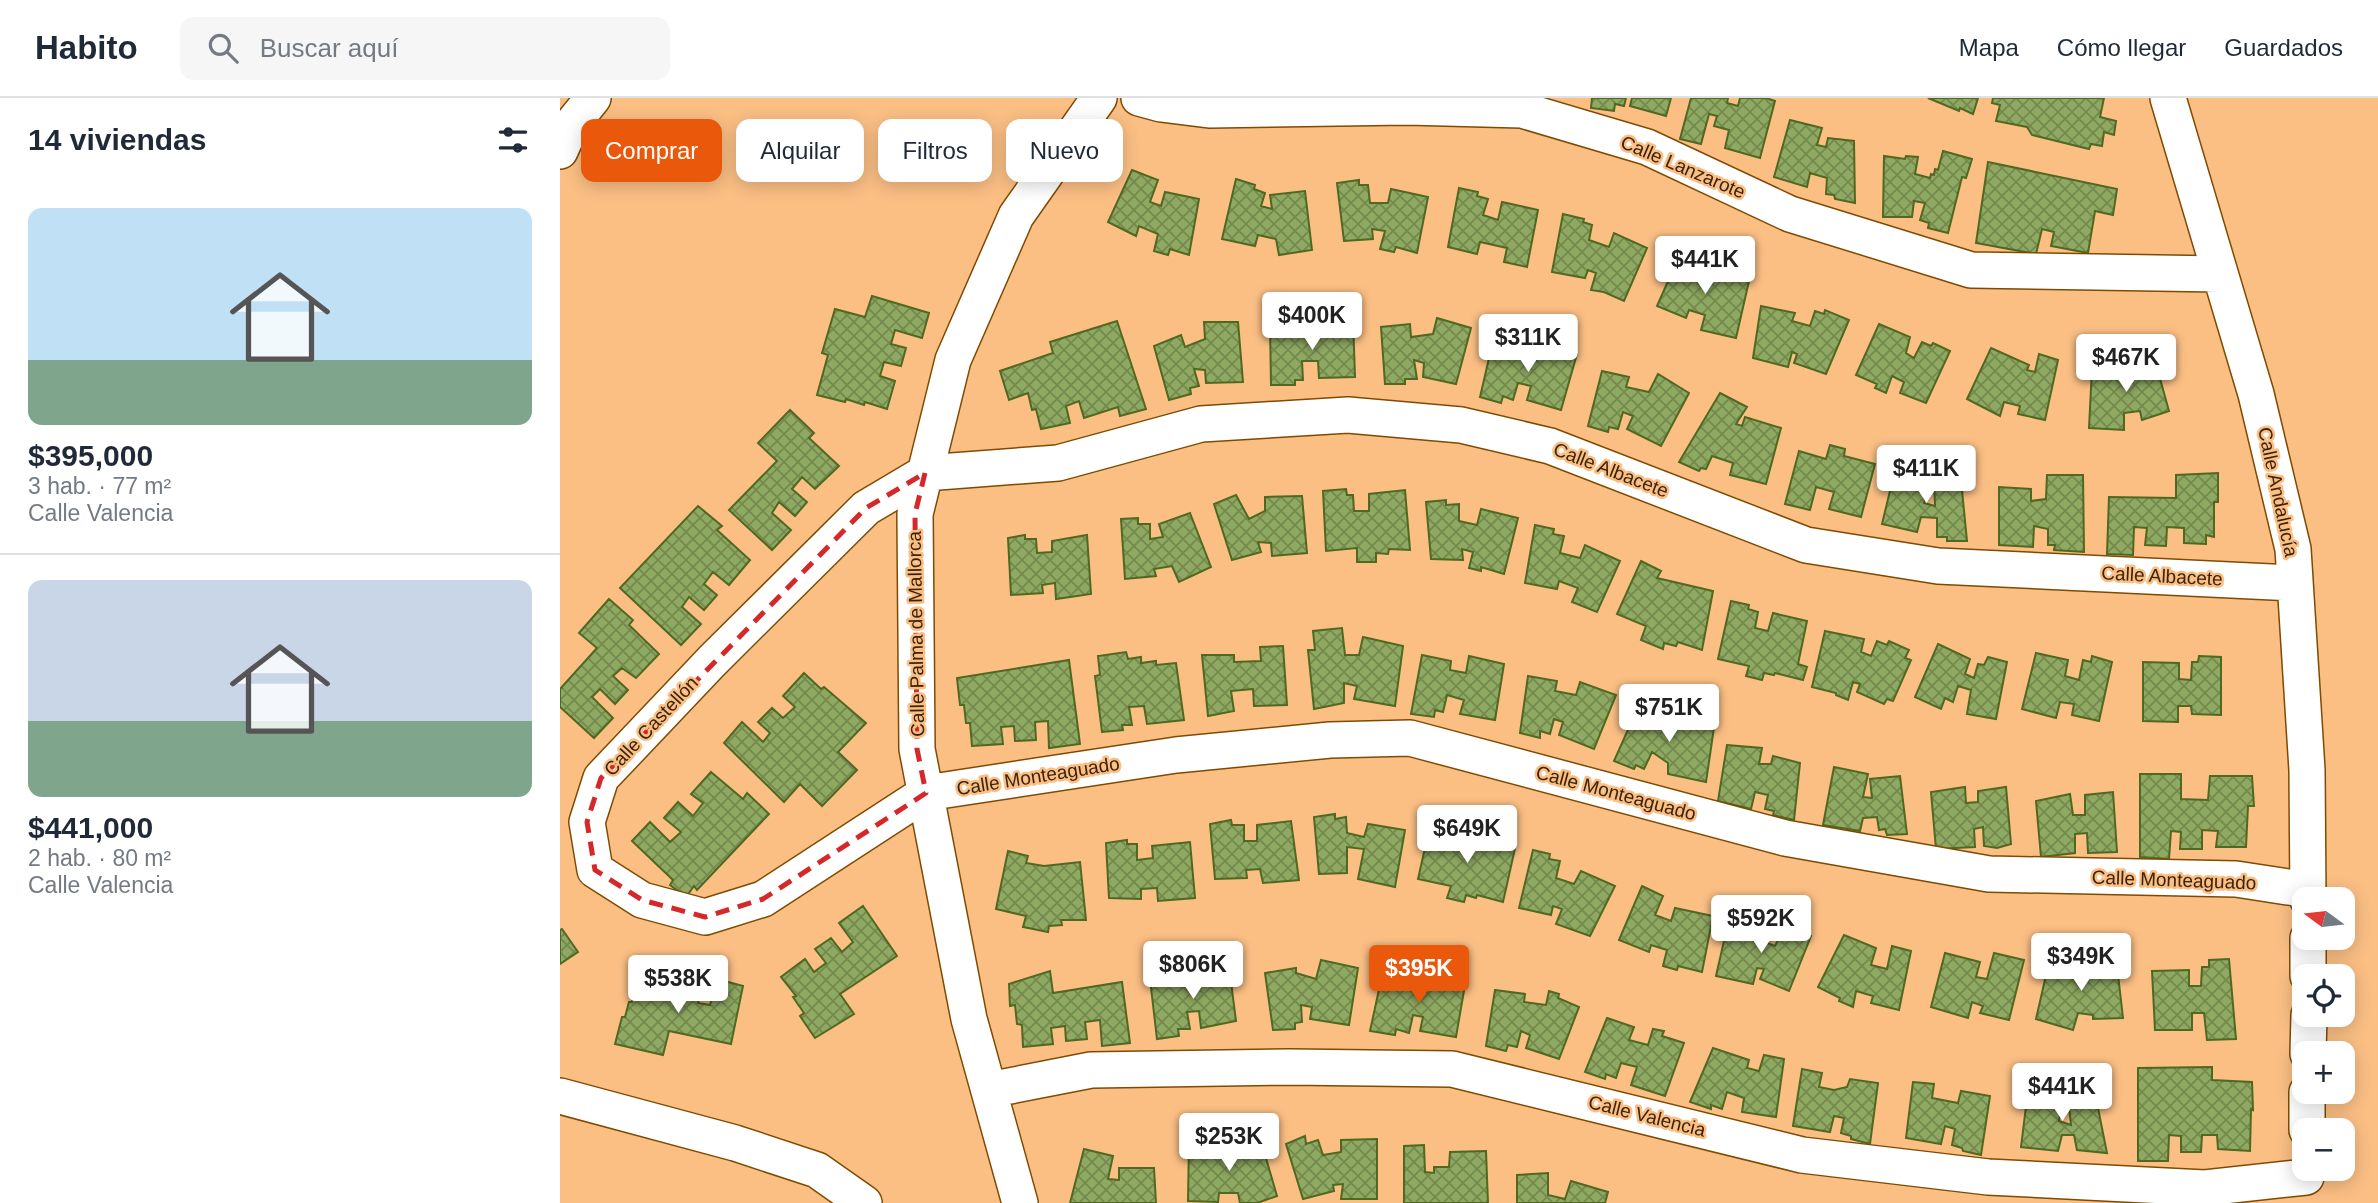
<!DOCTYPE html>
<html lang="es">
<head>
<meta charset="utf-8">
<style>
  :root { --surface:#fff; --page:#f6f6f7; --text:#1f2937; --muted:#747a83; --line:#e0e1e3; --accent:#ea580c }
  body { margin:0; font-family:Helvetica,sans-serif; background:var(--page); color:var(--text); height:100vh; display:flex; flex-direction:column; font-size:26px; white-space:nowrap }
  * { box-sizing:border-box; margin:0 }
  p { font-size:23px; color:var(--muted) }
  .icon { flex:none; width:38px; height:38px; fill:none; stroke:currentColor; stroke-width:2; stroke-linecap:round; stroke-linejoin:round }
  .map { position:relative; flex:1; overflow:hidden }
  .drawer { display:flex; flex-direction:column; background:var(--surface); width:560px }
  .drawer>* { flex:none }
  .guide { position:absolute; left:21px; top:21px; width:665px; height:63px; display:flex; gap:14px }
  .needle { width:46px; rotate:285deg }
  .buttons { position:absolute; left:1732px; top:789px; display:grid; gap:14px }
  .buttons a { display:grid; place-items:center; width:63px; height:63px; border-radius:14px; background:var(--surface); box-shadow:0 4px 18px #0003; font-size:35px }
  .price { position:absolute; translate:-50% -60px; padding:0 16px; border-radius:7px; background:#fff; color:#222; font-size:23px; line-height:46px; filter:drop-shadow(0 2px 4px #0008) }
  .price::after { content:''; position:absolute; left:50%; top:42px; width:21px; height:16px; margin-left:-10px; background:inherit; clip-path:polygon(0 0,100% 0,50% 100%) }
  .price.selected { background:var(--accent); color:#fff }
  ul { padding:0; list-style:none }
  li { display:grid; align-content:center; gap:14px; height:371px; padding:0 28px }
  li+li { border-top:2px solid var(--line) }
  li span { display:grid; place-items:center; height:217px; border-radius:14px; color:#555 }
  li>.icon { margin-inline-start:auto }
  span .icon { width:126px; height:126px; fill:#fffc; stroke-width:1 }
  li b { font-size:30px }
  h2 { display:flex; justify-content:space-between; align-items:center; height:84px; padding:0 28px; font-size:30px }
  .pill { padding:0 24px; border-radius:14px; background:var(--surface); box-shadow:0 4px 18px #0003; font-size:24px; line-height:63px }
  .pill.selected { background:var(--accent); color:#fff }
  header { display:flex; align-items:center; gap:42px; box-sizing:border-box; height:98px; padding:0 35px; background:var(--surface); border-bottom:2px solid var(--line) }
  header strong { font-size:33px }
  nav { display:flex; gap:38px; margin-inline-start:auto; font-size:24px }
  .search { width:490px; height:63px; background:var(--page); display:flex; align-items:center; gap:18px; box-sizing:border-box; padding:0 24px; border-radius:14px; color:var(--muted); font-size:26px }
  main { display:flex; flex:1; min-height:0 }
  .map>svg:first-child { display:block }
  .building { fill:url(#building-cross-hatch); stroke:#506820; stroke-width:2 }
  .lines { fill:none; stroke-linecap:round; stroke-linejoin:round }
  .street-casing { stroke:#7e4b02; stroke-width:38 }
  .street { stroke:#fff; stroke-width:35 }
  .marked { fill:none; stroke:#d62828; stroke-width:5; stroke-dasharray:14 9; stroke-linejoin:round }
  .labels { text-anchor:middle; dominant-baseline:central; stroke-width:5; stroke-linejoin:round; paint-order:stroke }
  .street-label { font-size:19px; fill:#3b240b; stroke:#fbbf84 }
</style>
</head>
<body>
<header>
<strong>Habito</strong>
<div class="search"><svg class="icon" aria-label="search" viewBox="0 0 24 24"><circle cx="10" cy="10" r="6"/><path d="M15 15l6 6"/></svg>Buscar aquí</div>
<nav><a>Mapa</a><a>Cómo llegar</a><a>Guardados</a></nav>
</header>
<main>
<section class="drawer">
<h2>14 viviendas<svg class="icon" aria-label="filters" viewBox="0 0 24 24"><path d="M4 7h16M4 17h16"/><circle cx="9" cy="7" r="2"/><circle cx="15" cy="17" r="2"/></svg></h2>
<ul>
<li><span style="background:linear-gradient(#bfe0f5 70%,#7fa58c 0)"><svg class="icon" aria-label="home" viewBox="0 0 24 24"><path d="M3 11l9-7 9 7M6 9v11h12V9"/></svg></span><div><b>$395,000</b><p>3 hab. · 77 m²</p><p>Calle Valencia</p></div></li>
<li><span style="background:linear-gradient(#c9d6e8 65%,#7fa58c 0)"><svg class="icon" aria-label="home" viewBox="0 0 24 24"><path d="M3 11l9-7 9 7M6 9v11h12V9"/></svg></span><div><b>$441,000</b><p>2 hab. · 80 m²</p><p>Calle Valencia</p></div></li>
</ul>
</section>
<div class="map">
<svg width="1818" height="1105" viewBox="0 0 1818 1105">
  <defs>
    <pattern id="building-cross-hatch" width="8" height="8" patternUnits="userSpaceOnUse" patternTransform="scale(1.75)"><rect width="8" height="8" fill="#8ea961"/><path d="M0 0l8 8M0 8l8-8" fill="none" stroke="#75894e"/></pattern>
  </defs>
  <rect width="100%" height="100%" fill="#fbbf84"/>
  <path class="building" d="M1032,0h34l-2,8 -9,-2 -1,7 -23,-3z
    M1072,0h39l-5,18 -36,-10z
    M1131,0h37l-1,5 11,3 2,-8h26l9,3 -15,57 -35,-10 4,-18 -15,-4 3,-10 -8,-2 -8,30 -21,-5z
    M1368,0h50l-5,16 -13,-6 -1,3z
    M1433,0h111l-4,19 16,4 -2,14 -10,-3 -2,14 -11,-2 -2,5 -57,-14 -5,-8 -31,-6 4,-16 -8,-2z
    M1230,22l32,8 -5,17 9,2 2,-9 26,3 1,62 -20,-4 -1,-4 -8,-1 1,-16 -17,-5 -3,14 -33,-10z
    M1383,53l29,8 -6,19 -4,-1 -14,56 -20,-5 1,-5 -9,-3 5,-17 -11,-2 -2,16h-29l1,-61 21,3 1,-3 12,1 -3,17 15,4 1,-4 3,1 1,-6 3,1z
    M1428,64l129,27 -4,26 -18,-4 -7,42 -37,-7 3,-14 -12,-3 -6,25 -60,-11z
    M572,72l26,10 -8,22 11,4 4,-14 34,7 -10,56 -19,-6 -2,6 -14,-4 4,-17 -19,-8 -3,10 -28,-14z
    M676,81l19,6 -1,4 11,4 -4,13 11,3 -2,-14 35,-4 7,59 -33,5 -3,-16 -18,-4 -3,11 -33,-7z
    M799,82v5h9l2,18h18l3,-14 37,8 -11,56 -21,-6 -2,5 -14,-3 5,-18 -13,-2 1,10 -29,2 -7,-58z
    M899,90l19,4 -1,4 11,3 -5,16 15,5 4,-18 36,8 -11,57 -23,-5 3,-14 -27,-6 -3,12 -29,-7z
    M1003,116l21,5 -1,3 9,3 -3,15 20,7 5,-14 33,15 -23,53 -20,-9 -13,-2 5,-17 -8,-3 -3,8 -33,-6z
    M1121,154l25,8 -2,10 8,2 -1,4 38,5 -13,57 -35,-8 4,-15 -16,-5 -3,8 -29,-12z
    M312,198l57,17 -7,25 -27,-8 -4,14 15,4 -5,18 -17,-4 -4,14 15,5 -8,28 -22,-7 -1,3 -18,-6 -1,3 -28,-7 11,-40 -6,-2 13,-44 30,8z
    M1201,208l34,7 -3,8 18,5 5,-15 9,3 1,-4 24,10 -23,54 -32,-11 3,-9 -5,-2 -4,15 -35,-9z
    M793,220l2,59 -36,1 -1,-17h-16l1,19h-8v5h-24l-1,-59h31v11l16,-1 1,-5 12,-1 -1,-10z
    M877,220l34,10 -15,56 -33,-7 1,-14 -10,-3 3,19h-12v5h-20l-4,-57 29,-3 1,13 22,-3z
    M557,223l29,88 -26,7 -2,-9 -34,11 -5,-17 -13,5 4,17 -29,6 -5,-20 -4,1 -4,-17 -19,7 -9,-29 53,-18 -3,-11z
    M644,224h34l5,60 -37,1 -1,-13 -11,-1 5,17 -9,2 1,6 -22,6 -15,-54 27,-11 4,12 20,-8z
    M1319,226l31,13 -4,16 8,5 8,-16 9,4 2,-3 17,8 -24,52 -26,-10 4,-11 -12,-6 -6,17 -11,-5 2,-4 -21,-9z
    M933,243l31,6 12,13 4,-16 37,10 -16,56 -34,-10 4,-14 -13,-3 -5,17 -10,-4 -2,7 -21,-6z
    M1431,250l38,17 -2,5 8,2 4,-18 19,6 -13,60 -27,-6 2,-8 -16,-4 -4,14 -33,-17z
    M1593,255l16,58 -27,9 -2,-9 -16,2v17l-35,-2 3,-60 39,5 -2,-7 7,-1v-5z
    M1042,273l27,6 -3,10 23,5 9,-18 31,19 -28,53 -34,-17 6,-13 -10,-4 -5,17 -9,-2 -1,5 -20,-6z
    M1160,295l27,14 -11,17 6,2 3,-9 36,11 -15,56 -36,-9 3,-12 -21,-7 -6,13 -5,-1 -2,3 -20,-9z
    M230,312l24,23 -5,5 30,28 -24,23 -13,-12 -10,12 15,13 -12,14 -16,-14 -7,11 19,17 -19,20 -43,-40 48,-49 -19,-18z
    M1270,347l15,4 -1,7 31,8 -14,53 -32,-8 5,-17 -18,-5 -6,23 -25,-6 14,-53 27,8z
    M1336,368l35,11 -7,26 11,3 -1,-25 27,-1 6,61h-20v-4h-10v-19l-16,-1 -4,15 -35,-8z
    M1658,375v29h-4v35l-8,-2v9l-22,-1v-15l-17,-1 -1,19 -21,-1 2,-17 -13,-1 -1,28 -26,-1 2,-57 67,1v-23z
    M1487,377h36l1,77 -30,-2 1,-5h-7v-16l-14,-3 -1,21 -34,-2v-58l32,2v12l15,-2z
    M786,391l1,6h6l1,16h15v-17l36,-4 5,60 -21,-1 -1,5 -12,-1v9h-19v-14l-31,3 -3,-60z
    M676,397l13,24 16,-8v-14l37,-1 5,57 -35,3 -1,-13 -13,-1 3,10 -29,8 -18,-56z
    M886,402v5l13,-1v17l18,4 4,-16 37,9 -14,56 -23,-7v4l-12,-3 4,-16 -11,-3 1,11 -32,-1 -5,-57z
    M138,408l24,20 -5,4 33,30 -21,25 -16,-13 -9,12 13,11 -13,15 -15,-13 -7,10 19,17 -20,21 -61,-57z
    M630,415l21,54 -32,15 -7,-16 -18,3 2,7 -31,3 -4,-60 17,-1v6h12v15l13,-2 -4,-13z
    M975,427l19,4 -1,5 11,2 -4,17 20,5 5,-13 35,16 -23,51 -25,-10 6,-14 -19,-7 -2,8 -32,-6z
    M465,437v4h11l1,14 15,-1v-11l35,-6 4,59 -35,5 -1,-16 -13,2 1,8 -32,2 -3,-57z
    M1081,463l20,10 -4,7 56,13 -11,59 -24,-8 -2,4 -12,-3 -1,6 -22,-9 5,-14 -29,-12z
    M49,501l24,21 -4,5 30,29 -23,24 -14,-10 -9,8 15,14 -13,14 -15,-15 -8,8 21,21 -19,20 -34,-31v-18l37,-41 -18,-15z
    M1171,503l18,4 -1,4 10,3 -3,16 13,3 5,-18 34,8 -9,43 9,3 -4,13 -28,-7 -1,2 -10,-2 -2,7 -16,-4 3,-10 -31,-7z
    M782,530l3,27h14l4,-18 40,9 -8,60 -41,-7 3,-13 -13,-3v20l-30,6 -6,-59h7l-2,-19z
    M1265,533l39,8 -3,13 10,4 6,-15 10,4 2,-4 20,9 -4,8 6,2 -18,41 -6,-2 -3,5 -27,-12 3,-8 -7,-2 -5,18 -12,-5v-2l-24,-6z
    M1378,546l32,15 -5,15 9,4 4,-14 6,1 4,-8 19,5 -11,57 -29,-5 4,-24 -13,-4 -5,16 -8,-4 -4,11 -26,-12z
    M723,548l4,59 -33,1 -1,-17 -22,2 3,20 -26,5 -6,-61h32v7l27,-1 -1,-14z
    M566,554l2,7 13,-2v6l15,-2v4l20,-2 8,57 -37,4 -3,-18 -15,1 3,18h-10l1,5 -21,2 -7,-56 5,-1 -2,-19z
    M1476,555l32,7 -3,16 14,4 4,-20 8,2 1,-6 20,6 -13,59 -27,-6 2,-11 -14,-2 -4,16 -34,-9z
    M862,557l29,6 -1,9 16,3 3,-17 35,8 -9,56 -35,-6 4,-14 -17,-5 -4,17 -8,-2 -1,7 -23,-3z
    M1639,558l22,1v58l-29,-1 -1,-8h-13v16l-35,-1v-59l36,1v16l12,1 1,-18h6z
    M509,562l11,84 -31,4 -1,-27 -13,1 1,18 -21,1 -1,-15 -13,1 2,17 -31,2 -2,-23h-4l-2,-18h-4l-3,-27z
    M244,575l17,16 3,-2 42,36 -28,29 19,18 -35,36 -22,-22 -16,18 -60,-59 18,-21 21,20 7,-9 -12,-11 14,-14 11,10 12,-11 -12,-11z
    M968,578l29,5 -2,10 21,4 4,-13 36,13 -22,54 -35,-14 4,-13 -9,-3 -4,15 -10,-3v7l-20,-5z
    M1078,609l29,13 -3,8 9,3 4,-16 38,6 -9,61 -38,-8v-11l-16,-11 -8,17 -8,-4 -2,4 -20,-8z
    M1167,647l35,3 -3,16h12l2,-8 27,7 -6,57 -21,-5 1,-4 -9,-2 3,-14 -13,-3 -4,17 -33,-8z
    M1274,669l34,7 -5,23 9,1 -2,-19 30,-3 7,58 -20,1 -2,-6 -6,1 -2,-13 -14,1 -3,13 -37,-6z
    M151,674l32,27 4,-6 22,21 -72,76 -3,-4 -8,11 -16,-12 3,-5 -41,-39 18,-19 20,20 11,-10 -17,-14 14,-16 15,14 10,-13 -12,-9z
    M1580,676h41v25l27,1 2,-24h42l2,30h-6l-2,41h-30l2,-16 -16,-1v19h-22l1,-17 -10,-1 -2,28 -29,-2z
    M1405,689l1,16 12,-1v-11l28,-4 5,57 -14,4 -13,-2 -1,-19 -9,2 1,18 -39,2 -5,-57z
    M1553,694l4,60 -29,1 -1,-20 -12,1v19l-34,4 -5,-56 34,-7 3,21h12v-20z
    M775,716v5l11,-2 1,16 17,4 4,-13 37,6 -10,57 -37,-8 6,-30 -17,-2v26l-28,1 -5,-57z
    M671,722l1,5h12v16h13v-16l34,-4 8,59 -36,3 -3,-14 -14,1 1,8 -32,1 -5,-55z
    M871,723l18,5v5l11,3 -3,14 13,5 4,-18 42,9 -13,58 -26,-7 -1,3 -10,-3 -2,7 -17,-4 4,-12 -33,-7z
    M567,742v4h10v16l16,-2 -1,-12 38,-4 5,56 -37,3 -1,-13 -16,1v10l-32,-1 -3,-55z
    M973,752l17,4 -1,5 11,2 -4,17 18,6 7,-13 34,15 -25,50 -34,-12 6,-15 -9,-3 -2,9 -32,-7z
    M448,753l20,5 -2,7 18,3 36,-4 6,58h-25l1,5 -13,1 -1,6 -25,-5 3,-11 -30,-7z
    M1082,788l21,10 -8,19 16,6 4,-13 38,8 -11,56 -24,-6 -1,4 -14,-4 4,-16 -16,-5 -2,7 -30,-12z
    M303,808l34,50 -57,38 14,20 -39,24 -15,-22 4,-3 -11,-16 3,-1 -15,-19 24,-18 9,13 12,-9 -11,-14 16,-11 11,14 11,-10 -14,-19z
    M1169,821l34,7 -4,14 16,6 9,-18 8,4 2,-3 17,7 -22,55 -29,-12 4,-10 -7,-1 -4,16 -37,-8z
    M2,831l16,23 -18,12v-34z
    M1284,837l32,13 -5,17 16,4 5,-23 19,5 -12,59 -28,-7 2,-7 -17,-5 -3,16 -14,-6 1,-3 -22,-11z
    M1385,855l35,9 -4,15 11,2 7,-26 30,7 -15,60 -29,-7 3,-7 -11,-4 -4,16 -37,-11z
    M1556,859l7,61 -30,1v-4l-15,-2 -5,17 -37,-11 13,-57 38,10 3,-10z
    M1669,861l7,80 -29,1 -3,-27h-12v17h-37l-3,-59 37,-1v16h12l1,-19h7v-7z
    M761,862l37,8 -9,57 -39,-6 2,-12 -11,-2 1,17 -7,1v6l-22,1 -8,-57 31,-5v5l20,6z
    M646,866v5l23,-3 7,55 -35,7 -2,-17 -12,1 3,17h-12l1,7 -22,3 -7,-60 29,-2 1,9 16,-3 -1,-17z
    M490,873l3,22 69,-11 8,61 -28,3 -2,-26 -15,2 2,17 -21,2 -1,-15 -14,2 2,16 -30,3 -1,-22 -5,-1 -2,-19 -5,1 -1,-22z
    M823,873l30,7 -2,9 15,4 3,-18 37,6 -10,58 -36,-6 3,-14 -10,-2 -4,18 -13,-4 -1,6 -25,-4z
    M77,879l29,6 -3,8 14,4 4,-14 21,6 -4,16 12,2 7,-26 26,7 -12,58 -62,-13 -6,24 -48,-11 7,-27h3l4,-15h3z
    M935,892l30,4 -1,8 22,3 3,-14 10,3 -1,4 21,9 -20,52 -33,-11 4,-13 -9,-4 -4,16 -9,-2 -2,6 -20,-5z
    M1047,920l27,9 -5,13 19,5 5,-16 11,2 -2,5 22,7 -19,53 -34,-11 6,-18 -16,-4 -5,15 -10,-4 -1,5 -20,-7z
    M1153,950l36,12 -2,8 12,3 5,-16 20,4 -8,58 -34,-5 2,-14 -17,-6 -5,17 -11,-4v4l-21,-7z
    M1652,969v13l40,2 1,28 -2,-1 -1,42 -32,-2 -1,-14h-15l-1,17h-20v-16l-12,-1 -1,26h-30v-93z
    M1242,971l20,4 -3,14 15,3 13,-3 3,-8 28,4 -8,61 -19,-5v-3l-10,-3 3,-15 -10,-2 -4,16 -37,-6z
    M1353,984l21,2 -2,14 26,5 3,-12 29,5 -9,59 -18,-4 -1,-3 -10,-3 3,-16 -10,-3 -4,18 -35,-6z
    M1468,992l23,2 -3,13 13,2 -2,14 12,4 -3,-27 27,-5 12,60 -30,-3 -3,-15h-12l-4,16 -37,-4z
    M745,1038l1,8 12,-4 5,15 18,-3v-12l36,-1v60h-36l2,-15 -10,1 1,6 -31,8 -17,-55z
    M701,1043l16,55 -20,7h-17l-2,-10h-19l-1,9 -30,-1 1,-58 23,-1v5l14,4z
    M864,1047l1,27 9,1v-6h15l1,-15 36,-1 2,52h-84v-57z
    M524,1051l29,7 -5,23 11,1v-12h35l2,35h-86z
    M988,1075v22l17,4 6,-18 37,11 -3,11h-88v-28z"/>
  <g class="lines">
    <g class="street-casing">
      <path id="street" d="M579,0l22,6 48,6 198,-3 115,3 125,37 143,67 181,56 249,4
        M1608,0l88,296 37,155 14,221 1,130
        M0,53l12,-27 21,-26
        M1735,485l-357,-17 -132,-21 -256,-99 -89,-21 -113,-10 -147,9 -143,39 -133,10 -59,35 -154,153 -111,117 -14,44 8,48 47,30 63,17 58,-18 163,-106 250,-38 154,-15 80,-2 375,100 204,36 247,5 72,11
        M1748,840v38
        M1748,956l1,-39
        M429,992l102,-20 198,-3 163,2 350,86 186,22 217,11 101,-11
        M0,998l175,47 82,27 47,33
        M1747,1032v-38
        M460,1105l-51,-184 -52,-270 -2,-235 38,-154 63,-144 83,-118"/>
    </g>
    <use href="#street" class="street"/>
  </g>
  <path class="marked" d="M365,375l-10,41 2,235 9,44 -163,106 -58,18 -63,-17 -47,-30 -8,-48 14,-44 265,-270z"/>
  <g class="labels">
    <g class="street-label">
      <text transform="translate(1123 69) rotate(23)">Calle Lanzarote</text>
      <text transform="translate(1051 372) rotate(21)">Calle Albacete</text>
      <text transform="translate(1718 394) rotate(78)">Calle Andalucía</text>
      <text transform="translate(1602 478) rotate(3)">Calle Albacete</text>
      <text transform="translate(356 536) rotate(-91)">Calle Palma de Mallorca</text>
      <text transform="translate(91 628) rotate(-47)">Calle Castellón</text>
      <text transform="translate(478 678) rotate(-9)">Calle Monteaguado</text>
      <text transform="translate(1056 695) rotate(15)">Calle Monteaguado</text>
      <text transform="translate(1614 782) rotate(2)">Calle Monteaguado</text>
      <text transform="translate(1087 1018) rotate(14)">Calle Valencia</text>
    </g>
  </g>
</svg>
<div class="buttons">
<a><svg class="needle" viewBox="-14 -14 28 28"><path d="M0-13l5 13h-10z" fill="#e53935"/><path d="M0 13l5-13h-10z" fill="#747a83"/></svg></a>
<a><svg class="icon" aria-label="locate" viewBox="0 0 24 24"><circle cx="12" cy="12" r="6"/><path d="M12 2v4M12 18v4M2 12h4M18 12h4"/></svg></a>
<a>+</a>
<a>−</a>
</div>
<b class="price" style="left:1145px;top:198px">$441K</b>
<b class="price" style="left:752px;top:254px">$400K</b>
<b class="price" style="left:968px;top:276px">$311K</b>
<b class="price" style="left:1566px;top:296px">$467K</b>
<b class="price" style="left:1366px;top:407px">$411K</b>
<b class="price" style="left:1109px;top:646px">$751K</b>
<b class="price" style="left:907px;top:767px">$649K</b>
<b class="price" style="left:1201px;top:857px">$592K</b>
<b class="price" style="left:1521px;top:895px">$349K</b>
<b class="price" style="left:633px;top:903px">$806K</b>
<b class="price selected" style="left:859px;top:907px">$395K</b>
<b class="price" style="left:118px;top:917px">$538K</b>
<b class="price" style="left:1502px;top:1025px">$441K</b>
<b class="price" style="left:669px;top:1075px">$253K</b>
<div class="guide">
<a class="pill selected">Comprar</a>
<a class="pill">Alquilar</a>
<a class="pill">Filtros</a>
<a class="pill">Nuevo</a>
</div>
</div>
</main>
</body>
</html>
